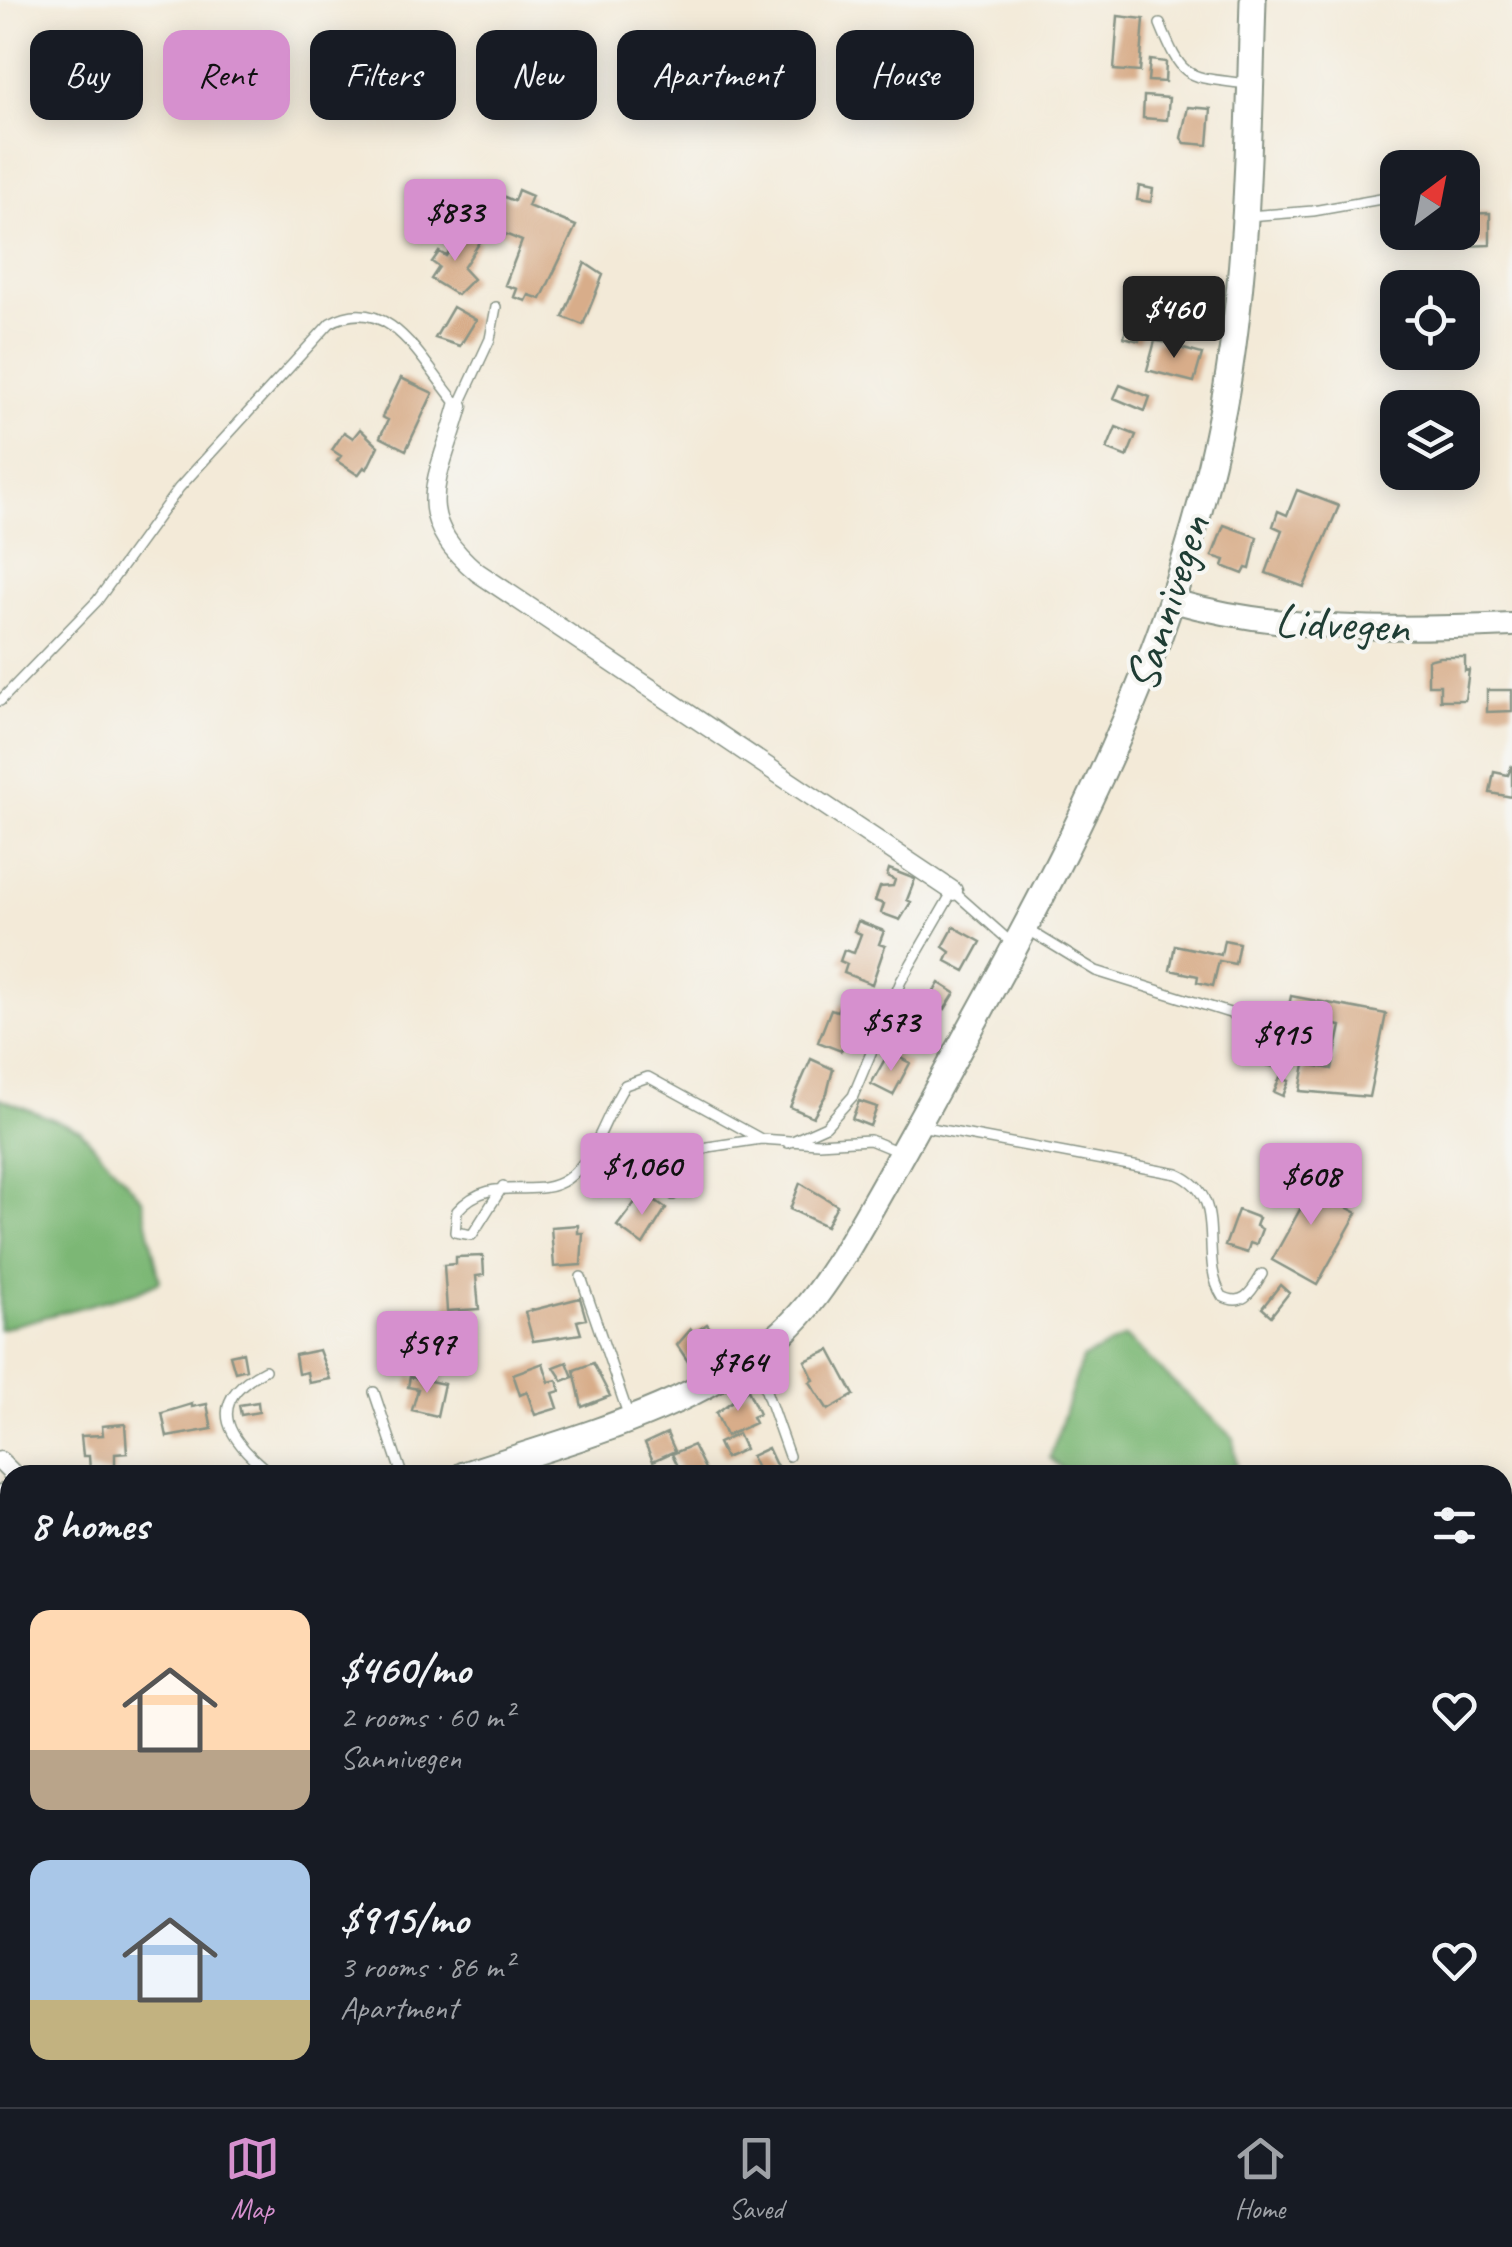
<!DOCTYPE html>
<html lang="en">
<head>
<meta charset="utf-8">
<style>
  :root { --surface:#171b24; --page:#242831; --text:#f1f3f6; --muted:#9ea1a6; --line:#363941; --accent:#d690ce }
  body { margin:0; font-family:Caveat,sans-serif; background:var(--page); color:var(--text); height:100vh; display:flex; flex-direction:column; font-size:38px; white-space:nowrap }
  * { box-sizing:border-box; margin:0 }
  p { font-size:32px; color:var(--muted) }
  .icon { flex:none; width:55px; height:55px; fill:none; stroke:currentColor; stroke-width:2; stroke-linecap:round; stroke-linejoin:round }
  .map { position:relative; flex:1; overflow:hidden }
  .panel { position:absolute; left:0px; top:1465px; width:1512px; height:642px; display:flex; flex-direction:column; background:var(--surface); border-radius:30px 30px 0 0; box-shadow:0 5px 25px #0003 }
  .panel>* { flex:none }
  .hud { position:absolute; left:30px; top:30px; width:1000px; height:90px; display:flex; gap:20px }
  .needle { width:65px; rotate:32deg }
  .controls { position:absolute; left:1380px; top:150px; display:grid; gap:20px }
  .controls a { display:grid; place-items:center; width:100px; height:100px; border-radius:20px; background:var(--surface); box-shadow:0 5px 25px #0003; font-size:50px }
  .price { position:absolute; translate:-50% -85px; padding:0 22px; border-radius:10px; background:var(--accent); color:#111; font-size:32px; line-height:65px; filter:drop-shadow(0 2px 5px #0008) }
  .price::after { content:''; position:absolute; left:50%; top:60px; width:30px; height:22px; margin-left:-15px; background:inherit; clip-path:polygon(0 0,100% 0,50% 100%) }
  .price.on { background:#222; color:#fff }
  ul { padding:0; list-style:none }
  li { display:flex; align-items:center; gap:30px; height:250px; padding:0 30px }
  li span { display:grid; place-items:center; flex:none; width:280px; height:200px; border-radius:20px; color:#555 }
  li>.icon { margin-inline-start:auto }
  span .icon { width:120px; height:120px; fill:#fffc; stroke-width:1 }
  li b { font-size:42px }
  h2 { display:flex; justify-content:space-between; align-items:center; height:120px; padding:0 30px; font-size:42px }
  .chip { padding:0 35px; border-radius:20px; background:var(--surface); box-shadow:0 5px 25px #0003; font-size:35px; line-height:90px }
  .chip.on { background:var(--accent); color:#111 }
  .tab-bar { display:flex; justify-content:space-around; align-items:center; height:140px; border-top:2px solid var(--line); background:var(--surface); font-size:28px; color:var(--muted) }
  .tab-bar a { display:grid; justify-items:center; gap:5px }
  .tab-bar .on { color:var(--accent) }
  .map>svg:first-child { display:block }
  .forest { fill:#7cb775; stroke:#4e7a54; stroke-width:2.5 }
  .lines { fill:none; stroke-linecap:round; stroke-linejoin:round }
  .river { stroke:#44a9c4; stroke-width:32 }
  .building { fill:#d8ad8a }
  .service-casing { stroke:#899486; stroke-width:12 }
  .minor-casing { stroke:#899486; stroke-width:21 }
  .tertiary-casing { stroke:#899486; stroke-width:26 }
  .secondary-casing { stroke:#899486; stroke-width:29 }
  .service { stroke:#fff; stroke-width:9 }
  .minor { stroke:#fff; stroke-width:18 }
  .tertiary { stroke:#fff; stroke-width:22 }
  .secondary { stroke:#fff; stroke-width:25 }
  .labels { text-anchor:middle; dominant-baseline:central; stroke-width:8; stroke-linejoin:round; paint-order:stroke }
  .street-label { font-size:48px; fill:#1f3d34; stroke:#f6f6f2 }
</style>
</head>
<body>
<div class="map">
<svg width="1512" height="2107" viewBox="0 0 1512 2107">
  <rect width="100%" height="100%" fill="#f6f6f2"/>
  <filter id="ink" filterUnits="userSpaceOnUse"><feTurbulence type="fractalNoise" baseFrequency=".01" numOctaves="2"/><feDisplacementMap in="SourceGraphic" scale="20" xChannelSelector="R" yChannelSelector="G"/><feConvolveMatrix kernelMatrix="1 2 1 2 8 2 1 2 1" color-interpolation-filters="sRGB"/></filter>
  <filter id="wash" filterUnits="userSpaceOnUse"><feTurbulence type="fractalNoise" baseFrequency=".0048" numOctaves="4" result="noise"/><feDisplacementMap in="SourceGraphic" scale="40" xChannelSelector="R" yChannelSelector="G"/><feGaussianBlur stdDeviation="2.25" result="paint"/><feColorMatrix in="noise" values="0 0 0 0 0 0 0 0 0 0 0 0 0 0 0 0 0 1.4 0 .05"/><feComposite in="paint" operator="in"/></filter>
  <g filter="url(#wash)">
    <rect width="100%" height="100%" fill="#f3ead8"/>
    <path class="forest" d="M0,1098l80,32 62,69 18,82 -23,11 -137,37z
      M1125,1337l108,100 5,38h-168l-20,-17 32,-99z
      M1512,1796v113l-9,5v-111z
      M0,2042l10,2v54h137l19,9h-166z
      M580,2098h66l-2,9h-71z
      M915,2098h537l8,9h-545z"/>
    <g class="lines">
      <path class="river" d="M1502,1878l10,-7
        M1109,2098l12,9
        M1276,2098l24,9
        M1341,2107l51,-9"/>
    </g>
    <g id="blocks">
      <path class="building" d="M1118,16l26,3 -4,53 -26,-2z
        M1150,60l16,2 -1,20 -17,-1z
        M1144,96l25,2 -2,22 -24,-2z
        M1188,107l23,2 -3,36 -23,-2 -4,-5z
        M1139,186l14,3 -2,13 -14,-2z
        M518,190l14,6 -4,10 48,20 -35,73 -12,-4 -3,6 -12,-4 3,-8 -12,-4 17,-44 -34,-14 12,-32 14,6z
        M1490,213v32l-26,1v-32z
        M463,231l17,11 -17,26 10,11 -16,16 -26,-16 8,-12 -7,-5 7,-10 7,4z
        M585,263l18,12 -20,50 -20,-8z
        M453,307l23,13 -16,26 -25,-8z
        M1128,322l15,4 -4,15 -15,-4z
        M1155,341l26,3 -1,4 22,6 -8,28 -47,-12z
        M401,378l32,15 -27,57 -26,-13 8,-17 -6,-3z
        M1120,385l30,12 -5,14 -31,-13z
        M1116,427l20,8 -9,22 -20,-8z
        M360,429l18,17 -11,23 -3,-2 -6,8 -21,-14 4,-5 -9,-6 12,-18 9,6z
        M1297,490l42,16 -35,81 -38,-14 16,-43 -9,-4 5,-15 9,4z
        M1224,525l33,12 -7,32 -4,-1 -3,6 -20,-8 2,-6 -13,-4z
        M1440,657h25v14l4,-1 -4,30h-25v-15h-12v-25z
        M1487,690h25v21l-25,1z
        M1512,765v32l-22,-4 4,-21 14,3z
        M889,869l26,10 -8,21 4,2 -11,18 -19,-7 3,-9 -9,-3 5,-14 13,-1 2,-6 -8,-4z
        M858,921l26,10 -5,13 6,2 -13,38 -28,-11 3,-9 -7,-3 4,-11 10,3 7,-19 -7,-3z
        M954,927l27,15 -16,29 -19,-10 4,-9 -7,-5z
        M1224,940l15,3 -4,21 -16,-3 -6,25 -16,-4 1,-6 -28,-6 5,-25 46,10z
        M939,983l16,10 -10,16 -16,-9z
        M912,996l27,15 -19,27 -16,-9 5,-9 -8,-4z
        M1291,996l95,18 -17,83 -69,-6 5,-27 27,5 9,-43 -54,-10z
        M841,1003l18,7 -18,41 -23,-9 13,-33 6,2z
        M1259,1026l28,6 -7,36 -28,-6z
        M889,1052l21,11 -17,32 -22,-11z
        M811,1059l22,10 -6,24 -14,24 -23,-10z
        M1280,1077l9,4 -6,15 -9,-4z
        M859,1101l18,6 -7,19 -18,-7z
        M1285,1168l34,15 -4,7 42,23 -40,72 -45,-25 31,-56 -29,-12z
        M800,1183l37,22 -11,21 -36,-17z
        M643,1192l23,16 -23,37 -26,-19z
        M1238,1210l21,8 -3,8 6,3 -6,16 -6,-2 -3,10 -22,-7z
        M578,1225v8h5l-2,32 -27,2 -3,-40z
        M483,1256l1,19 -8,1 3,33 -32,2 -3,-46 12,-1v-7z
        M1280,1285l9,8 -18,23 -9,-8z
        M580,1298l6,21 -9,2 4,13 -48,7 -8,-29z
        M707,1324l12,18 -30,21 -12,-18 14,-16 3,4z
        M399,1341l24,1 -1,14 -24,-2z
        M319,1350l11,29 -21,4 -2,-11 -9,2 -3,-19z
        M830,1350l24,45 -26,15 -18,-28 4,-2 -9,-19z
        M243,1352l3,17 -11,3 -5,-17z
        M567,1362l6,15 -10,4 -9,-14z
        M543,1363l6,19 8,-2 3,11 -7,2 5,15 -23,7 -8,-23 -7,3 -7,-21z
        M593,1363l17,33 -28,11 -8,-37z
        M410,1377l34,7 -7,32 -25,-6 6,-21 -10,-2z
        M748,1390l11,24 -7,3 3,6 -29,13 -10,-23z
        M258,1402l1,10 -18,3 -2,-10z
        M192,1404v3l15,-3 5,25 -45,8 -5,-24z
        M125,1424l2,29 -12,1v21l-25,-5 -1,-14h-6l-2,-20 22,-1 -1,-9z
        M667,1433l8,18 -22,10 -8,-18z
        M738,1434l7,15 -20,9 -7,-15z
        M693,1445l15,30h-34l7,-3 -9,-18z
        M768,1448l7,15 9,12h-24l-9,-19z
        M299,1468l32,5v2h-34z
        M10,1600v34h-2l-6,-33z
        M4,1632l4,21 -8,1v-21z"/>
    </g>
  </g>
  <g filter="url(#ink)">
    <use href="#blocks" fill-opacity="0" stroke="#899486" stroke-width="2.5"/>
    <g class="lines">
      <g class="service-casing">
        <path id="service" d="M1160,24c24,59 27,52 88,60
          M1248,216l65,-5 85,-15
          M0,701l97,-100 82,-113 151,-165c61,-34 95,45 129,83l31,-67 6,-32
          M1027,929l69,42 172,54
          M920,1126l257,48c54,23 20,81 45,122 22,12 30,-5 40,-22
          M788,1143l38,-17 27,-30 48,-115 52,-90 61,54
          M503,1186l-31,49 -17,-3 2,-21c35,-40 77,-9 110,-32 29,-20 39,-66 58,-94l23,-8 113,62
          M673,1195l17,-37 18,-11 53,-8 57,4 52,-3 29,12
          M581,1277l48,140
          M754,1357l35,99
          M265,1370c-65,33 -35,72 8,105
          M374,1392l28,83"/>
      </g>
      <g class="minor-casing">
        <path id="minor" d="M459,406c-21,76 -50,108 18,166l476,319
          M0,1461l14,14
          M0,1496l10,-7
          M0,1678l10,2
          M0,1803l10,-39
          M0,1999l10,2
          M213,2098l1,9"/>
      </g>
      <g class="tertiary-casing">
        <path id="tertiary" d="M1173,601c108,31 227,29 339,24"/>
      </g>
      <g class="secondary-casing">
        <path id="secondary" d="M464,1475c106,-36 234,-66 319,-143 25,-23 43,-50 61,-78 48,-80 92,-163 137,-245 108,-197 199,-378 242,-601 25,-134 26,-272 30,-408
          M0,1571l10,-2"/>
      </g>
      <use href="#service" class="service"/>
      <use href="#minor" class="minor"/>
      <use href="#tertiary" class="tertiary"/>
      <use href="#secondary" class="secondary"/>
    </g>
  </g>
  <g class="labels">
    <g class="street-label">
      <text transform="translate(1167 603) rotate(-72)">Sannivegen</text>
      <text transform="translate(1342 623) rotate(3)">Lidvegen</text>
    </g>
  </g>
</svg>
<div class="controls">
<a><svg class="needle" viewBox="-14 -14 28 28"><path d="M0-13l5 13h-10z" fill="#e53935"/><path d="M0 13l5-13h-10z" fill="#9ea1a6"/></svg></a>
<a><svg class="icon" aria-label="locate" viewBox="0 0 24 24"><circle cx="12" cy="12" r="6"/><path d="M12 2v4M12 18v4M2 12h4M18 12h4"/></svg></a>
<a><svg class="icon" aria-label="layers" viewBox="0 0 24 24"><path d="M12 4l9 5-9 5-9-5zM3 14l9 5 9-5"/></svg></a>
</div>
<b class="price" style="left:455px;top:264px">$833</b>
<b class="price on" style="left:1174px;top:361px">$460</b>
<b class="price" style="left:891px;top:1074px">$573</b>
<b class="price" style="left:1282px;top:1086px">$915</b>
<b class="price" style="left:642px;top:1218px">$1,060</b>
<b class="price" style="left:1311px;top:1228px">$608</b>
<b class="price" style="left:427px;top:1396px">$597</b>
<b class="price" style="left:738px;top:1414px">$764</b>
<div class="hud">
<a class="chip">Buy</a>
<a class="chip on">Rent</a>
<a class="chip">Filters</a>
<a class="chip">New</a>
<a class="chip">Apartment</a>
<a class="chip">House</a>
</div>
<section class="panel">
<h2>8 homes<svg class="icon" aria-label="filters" viewBox="0 0 24 24"><path d="M4 7h16M4 17h16"/><circle cx="9" cy="7" r="2"/><circle cx="15" cy="17" r="2"/></svg></h2>
<ul>
<li><span style="background:linear-gradient(#ffd9b3 70%,#b9a48a 0)"><svg class="icon" aria-label="home" viewBox="0 0 24 24"><path d="M3 11l9-7 9 7M6 9v11h12V9"/></svg></span><div><b>$460/mo</b><p>2 rooms · 60 m²</p><p>Sannivegen</p></div><svg class="icon" aria-label="heart" viewBox="0 0 24 24"><path d="M12 20l-8-8c-3-5 5-10 8-4 3-6 11-1 8 4z"/></svg></li>
<li><span style="background:linear-gradient(#a9c7e8 70%,#c2b280 0)"><svg class="icon" aria-label="home" viewBox="0 0 24 24"><path d="M3 11l9-7 9 7M6 9v11h12V9"/></svg></span><div><b>$915/mo</b><p>3 rooms · 86 m²</p><p>Apartment</p></div><svg class="icon" aria-label="heart" viewBox="0 0 24 24"><path d="M12 20l-8-8c-3-5 5-10 8-4 3-6 11-1 8 4z"/></svg></li>
</ul>
</section>
</div>
<nav class="tab-bar">
<a class="on"><svg class="icon" aria-label="map" viewBox="0 0 24 24"><path d="M3 6l6-2 6 2 6-2v14l-6 2-6-2-6 2zM9 4v14M15 6v14"/></svg>Map</a>
<a><svg class="icon" aria-label="saved" viewBox="0 0 24 24"><path d="M7 4h10v16l-5-4-5 4z"/></svg>Saved</a>
<a><svg class="icon" aria-label="home" viewBox="0 0 24 24"><path d="M3 11l9-7 9 7M6 9v11h12V9"/></svg>Home</a>
</nav>
</body>
</html>
